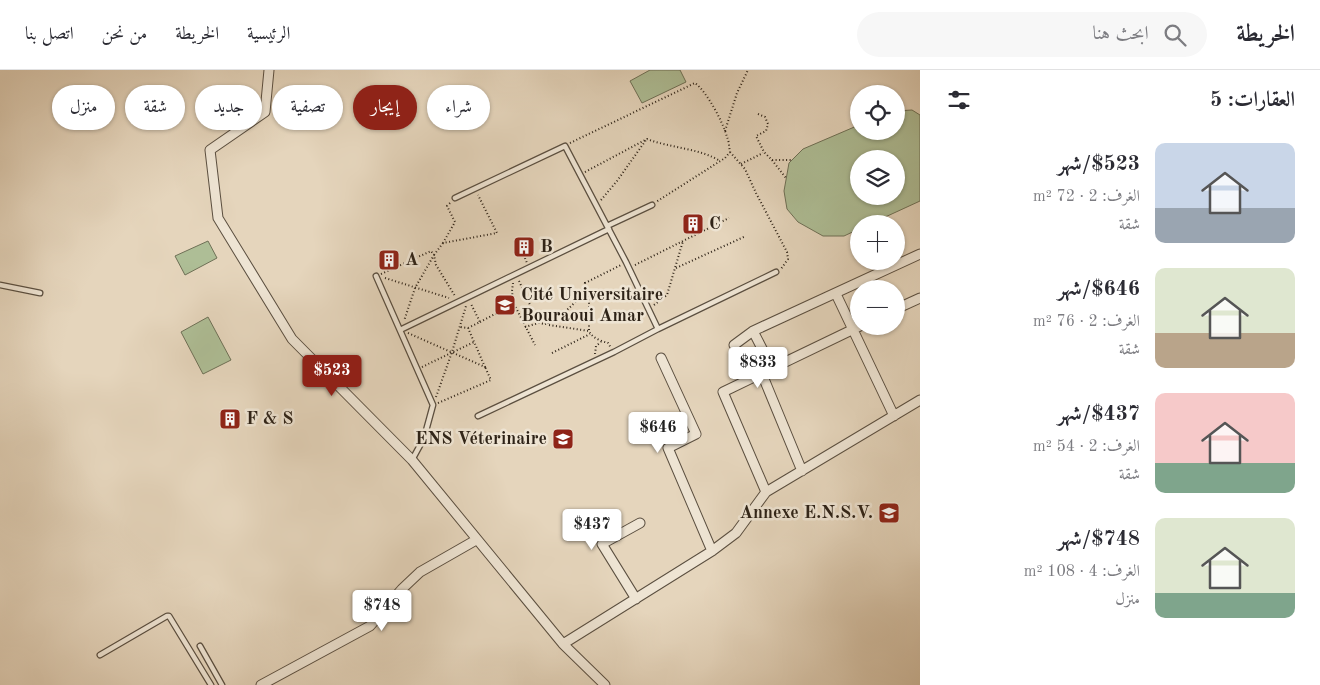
<!DOCTYPE html>
<html lang="ar">
<head>
<meta charset="utf-8">
<style>
  :root { --surface:#fff; --page:#f7f7f7; --text:#2b2b33; --muted:#7c7c81; --line:#e1e1e2; --accent:#8f2418 }
  body { margin:0; font-family:"Old Standard TT",Amiri,serif; background:var(--page); color:var(--text); direction:rtl; height:100vh; display:flex; flex-direction:column; font-size:19px; white-space:nowrap }
  * { box-sizing:border-box; margin:0 }
  p { font-size:16px; color:var(--muted) }
  .icon { flex:none; width:28px; height:28px; fill:none; stroke:currentColor; stroke-width:2; stroke-linecap:round; stroke-linejoin:round }
  .map { position:relative; flex:1; overflow:hidden; direction:ltr }
  .side { display:flex; flex-direction:column; background:var(--surface); width:400px }
  .side>* { flex:none }
  .hud { position:absolute; left:15px; top:15px; width:475px; height:45px; direction:rtl; display:flex; gap:10px }
  .fabs { position:absolute; left:850px; top:15px; display:grid; gap:10px }
  .fabs a { display:grid; place-items:center; width:55px; height:55px; border-radius:50%; background:var(--surface); box-shadow:0 1px 4px #0004; font-size:25px }
  .price { position:absolute; translate:-50% -42px; padding:0 11px; border-radius:5px; background:#fff; color:#222; font-size:16px; line-height:32px; filter:drop-shadow(0 1px 2px #0008) }
  .price::after { content:''; position:absolute; left:50%; top:30px; width:15px; height:11px; margin-left:-8px; background:inherit; clip-path:polygon(0 0,100% 0,50% 100%) }
  .price.on { background:var(--accent); color:#fff }
  ul { padding:0; list-style:none }
  li { display:flex; align-items:center; gap:15px; height:125px; padding:0 25px }
  li span { display:grid; place-items:center; flex:none; width:140px; height:100px; border-radius:10px; color:#555 }
  li>.icon { margin-inline-start:auto }
  span .icon { width:60px; height:60px; fill:#fffc; stroke-width:1 }
  li b { font-size:21px }
  h2 { display:flex; justify-content:space-between; align-items:center; height:60px; padding:0 25px; font-size:21px }
  .chip { padding:0 18px; border-radius:22px; background:var(--surface); box-shadow:0 1px 4px #0004; font-size:18px; line-height:45px }
  .chip.on { background:var(--accent); color:#fff }
  header { display:flex; align-items:center; gap:30px; box-sizing:border-box; height:70px; padding:0 25px; background:var(--surface); border-bottom:1px solid var(--line) }
  header strong { font-size:24px }
  nav { display:flex; gap:28px; margin-inline-start:auto; font-size:18px }
  .search { width:350px; height:45px; background:var(--page); display:flex; align-items:center; gap:12px; box-sizing:border-box; padding:0 18px; border-radius:28px; color:var(--muted); font-size:19px }
  main { display:flex; flex:1; min-height:0 }
  .map>svg:first-child { display:block }
  .green { fill:#aebe96; stroke:#6e7056; fill-rule:evenodd }
  .lines { fill:none; stroke-linecap:round; stroke-linejoin:round }
  .service-casing { stroke:#5b4f40; stroke-width:7 }
  .minor-casing { stroke:#5b4f40; stroke-width:11 }
  .path { stroke:#2d2217; stroke-width:2; stroke-dasharray:1 2.5; stroke-linecap:butt }
  .service { stroke:#eee4d3; stroke-width:4.5 }
  .minor { stroke:#eee4d3; stroke-width:9 }
  .labels { text-anchor:middle; dominant-baseline:central; stroke-width:5; stroke-linejoin:round; paint-order:stroke }
  .poi-label { font-size:18px; font-weight:bold; fill:#2d2217; stroke:#eee4d3; text-anchor:start }
</style>
</head>
<body>
<header>
<strong>الخريطة</strong>
<div class="search"><svg class="icon" aria-label="search" viewBox="0 0 24 24"><circle cx="10" cy="10" r="6"/><path d="M15 15l6 6"/></svg>ابحث هنا</div>
<nav><a>الرئيسية</a><a>الخريطة</a><a>من نحن</a><a>اتصل بنا</a></nav>
</header>
<main>
<section class="side">
<h2>العقارات: 5<svg class="icon" aria-label="filters" viewBox="0 0 24 24"><path d="M4 7h16M4 17h16"/><circle cx="9" cy="7" r="2"/><circle cx="15" cy="17" r="2"/></svg></h2>
<ul>
<li><span style="background:linear-gradient(#c9d6e8 65%,#9aa5b1 0)"><svg class="icon" aria-label="home" viewBox="0 0 24 24"><path d="M3 11l9-7 9 7M6 9v11h12V9"/></svg></span><div><b>$523/شهر</b><p>الغرف: 2 · 72 m²</p><p>شقة</p></div></li>
<li><span style="background:linear-gradient(#dfe7d0 65%,#b9a48a 0)"><svg class="icon" aria-label="home" viewBox="0 0 24 24"><path d="M3 11l9-7 9 7M6 9v11h12V9"/></svg></span><div><b>$646/شهر</b><p>الغرف: 2 · 76 m²</p><p>شقة</p></div></li>
<li><span style="background:linear-gradient(#f6c9c9 70%,#7fa58c 0)"><svg class="icon" aria-label="home" viewBox="0 0 24 24"><path d="M3 11l9-7 9 7M6 9v11h12V9"/></svg></span><div><b>$437/شهر</b><p>الغرف: 2 · 54 m²</p><p>شقة</p></div></li>
<li><span style="background:linear-gradient(#dfe7d0 75%,#7fa58c 0)"><svg class="icon" aria-label="home" viewBox="0 0 24 24"><path d="M3 11l9-7 9 7M6 9v11h12V9"/></svg></span><div><b>$748/شهر</b><p>الغرف: 4 · 108 m²</p><p>منزل</p></div></li>
</ul>
</section>
<div class="map">
<svg width="920" height="615" viewBox="0 0 920 615">
  <rect width="100%" height="100%" fill="#e5d5bc"/>
  <filter id="stains"><feTurbulence type="fractalNoise" baseFrequency=".004" numOctaves="4"/><feColorMatrix values="0 0 0 0 .2 0 0 0 0 .09 0 0 0 0 .02 0 0 0 .5 -.17"/></filter>
  <radialGradient id="worn" r=".72"><stop offset=".6" stop-color="#630" stop-opacity="0"/><stop offset="1" stop-color="#630" stop-opacity=".3"/></radialGradient>
  <path class="green" d="M650,0h30l6,12 -44,21 -12,-22z
    M912,40l8,5v86l-50,23h-11v5l-15,7h-21l-25,-14 -11,-13 -3,-18 5,-28 14,-14 56,-24v6h37v-20zM859,89h37v37h-37z
    M208,171l9,17 -32,17 -10,-19z
    M208,247l23,43 -28,14 -22,-42z"/>
  <g class="lines">
    <g class="service-casing">
      <path id="service" d="M455,128l110,-52 61,116 32,67 -44,23 -136,64
        M607,156l45,-21
        M376,206l57,129 -9,33 -12,22
        M0,215l40,8
        M658,259l118,-57
        M400,260l209,-101
        M200,576l22,39
        M100,585l67,-39h2l42,69"/>
    </g>
    <g class="minor-casing">
      <path id="minor" d="M269,0l-4,42 -55,38 8,68 74,121 120,121 151,184 42,41
        M836,224l58,122
        M896,239l24,-11
        M753,261l19,37
        M734,275l19,-14 167,-77
        M661,288l35,76 -28,14 44,103
        M762,304l40,97
        M766,422l-43,-100 137,-66
        M636,529l-34,-55 38,-21
        M563,574l149,-93 24,-18 30,-41 154,-92
        M261,615l109,-59 32,-37 18,-17 56,-32"/>
    </g>
    <path class="path" d="M758,44l7,3 3,7 -2,7 -10,5 8,16 8,8h20
      M725,61l12,-38 11,-23
      M570,73l125,-60c12,9 28,39 32,54 2,4 2,10 3,15l-5,6 -69,44
      M730,82l15,17 11,24 31,59 1,7 -7,10
      M772,90l14,18
      M741,94l22,-11
      M585,102l62,-33c23,9 52,9 73,22
      M601,130l16,-19 29,-41
      M450,133l-3,3 8,16 -12,21 54,-10 -19,-38
      M443,173l-9,12 2,10 19,31
      M525,188l2,5
      M635,195l94,-47
      M676,198l70,-32
      M381,204l50,-23 3,4 -19,33 -11,33
      M385,208l64,20
      M519,211l11,24
      M513,213l-1,8 1,12
      M654,235l13,-10 16,-54
      M480,252l34,-18 21,41
      M547,253c17,-10 33,-20 38,-40
      M545,254l44,-14v-10l-4,-17 36,-18
      M549,255l40,6c3,7 12,10 19,12l3,5
      M525,257l14,-4 5,1
      M468,258l12,-6 -9,-18
      M589,260v-20
      M408,263l77,34 -17,-39 -8,-1
      M552,283l38,-19
      M595,284l1,-8 5,-4
      M422,297l52,-25
      M436,327l16,-45 14,-46
      M438,333l53,-23 -6,-13"/>
    <use href="#service" class="service"/>
    <use href="#minor" class="minor"/>
  </g>
  <defs>
    <g id="building-square" transform="scale(1.125)"><rect x="-9" y="-9" width="18" height="18" rx="4" fill="#8f2418" stroke="#eee4d3"/><path d="M-4-6H4V6H1V3H-1V6H-4ZM-2.5-4.3h1.7v1.8h-1.7ZM.8-4.3h1.7v1.8H.8ZM-2.5-1h1.7V.8h-1.7ZM.8-1h1.7V.8H.8Z" fill="#fff"/></g>
    <g id="university-square" transform="scale(1.125)"><rect x="-9" y="-9" width="18" height="18" rx="4" fill="#8f2418" stroke="#eee4d3"/><path d="M0-5L7-2L0 1L-7-2ZM-4 1L0 2.5L4 1V4Q0 6-4 4Z" fill="#fff"/></g>
  </defs>
  <g fill-rule="evenodd">
    <use href="#building-square" x="693" y="154"/>
    <use href="#building-square" x="524" y="177"/>
    <use href="#building-square" x="389" y="190"/>
    <use href="#university-square" x="505" y="235"/>
    <use href="#building-square" x="230" y="349"/>
    <use href="#university-square" x="563" y="369"/>
    <use href="#university-square" x="889" y="443"/>
  </g>
  <g class="labels">
    <g class="poi-label">
      <text x="709" y="154">C</text>
      <text x="540" y="177">B</text>
      <text x="405" y="190">A</text>
      <text x="521" y="225">Cité Universitaire<tspan x="521" dy="21">Bouraoui Amar</tspan></text>
      <text x="246" y="349">F &amp; S</text>
      <text x="547" y="369" text-anchor="end">ENS Véterinaire</text>
      <text x="873" y="443" text-anchor="end">Annexe E.N.S.V.</text>
    </g>
  </g>
  <rect width="100%" height="100%" filter="url(#stains)"/>
  <rect width="100%" height="100%" fill="url(#worn)"/>
</svg>
<div class="fabs">
<a><svg class="icon" aria-label="locate" viewBox="0 0 24 24"><circle cx="12" cy="12" r="6"/><path d="M12 2v4M12 18v4M2 12h4M18 12h4"/></svg></a>
<a><svg class="icon" aria-label="layers" viewBox="0 0 24 24"><path d="M12 4l9 5-9 5-9-5zM3 14l9 5 9-5"/></svg></a>
<a>+</a>
<a>−</a>
</div>
<b class="price" style="left:758px;top:319px">$833</b>
<b class="price on" style="left:332px;top:327px">$523</b>
<b class="price" style="left:658px;top:384px">$646</b>
<b class="price" style="left:592px;top:481px">$437</b>
<b class="price" style="left:382px;top:562px">$748</b>
<div class="hud">
<a class="chip">شراء</a>
<a class="chip on">إيجار</a>
<a class="chip">تصفية</a>
<a class="chip">جديد</a>
<a class="chip">شقة</a>
<a class="chip">منزل</a>
</div>
</div>
</main>
</body>
</html>
